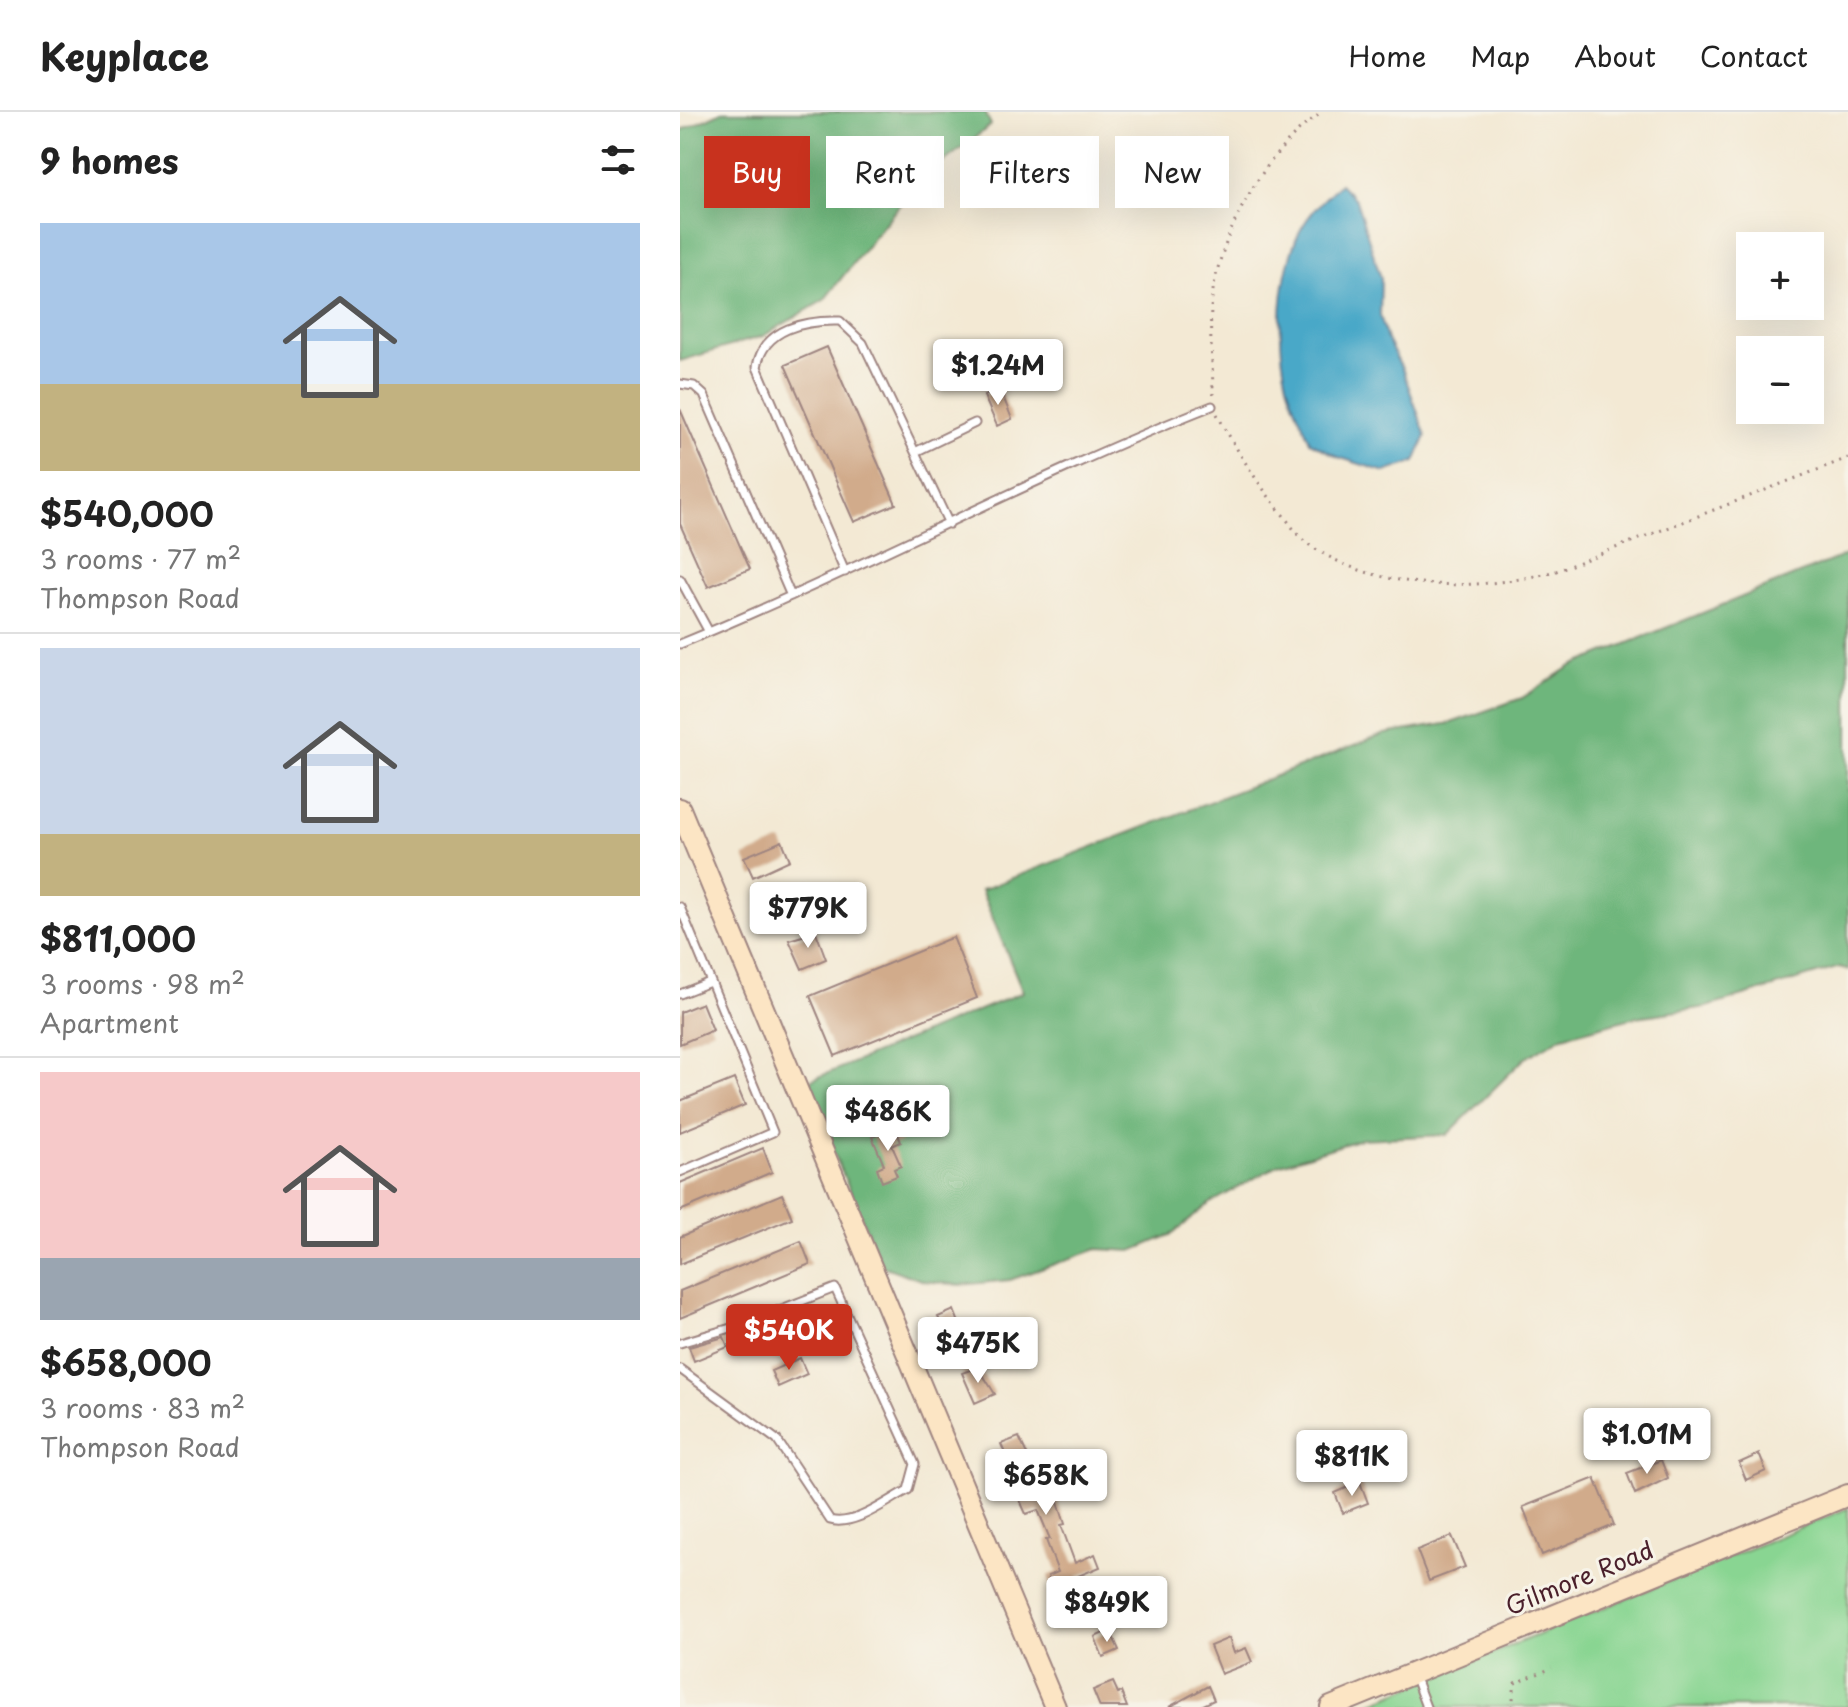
<!DOCTYPE html>
<html lang="en">
<head>
<meta charset="utf-8">
<style>
  :root { --surface:#fff; --page:#f2f2f2; --text:#222; --muted:#767676; --line:#e0e0e0; --accent:#c8321e }
  body { margin:0; font-family:"Playpen Sans",sans-serif; background:var(--page); color:var(--text); height:100vh; display:flex; flex-direction:column; font-size:30px; white-space:nowrap }
  * { box-sizing:border-box; margin:0 }
  p { font-size:26px; color:var(--muted) }
  .icon { flex:none; width:44px; height:44px; fill:none; stroke:currentColor; stroke-width:2; stroke-linecap:round; stroke-linejoin:round }
  .map { position:relative; flex:1; overflow:hidden }
  .sheet { display:flex; flex-direction:column; background:var(--surface); width:680px }
  .sheet>* { flex:none }
  .top-card { position:absolute; left:24px; top:24px; width:760px; height:72px; display:flex; gap:16px }
  .controls { position:absolute; left:1056px; top:120px; display:grid; gap:16px }
  .controls a { display:grid; place-items:center; width:88px; height:88px; border-radius:0px; background:var(--surface); box-shadow:0 8px 32px #0002; font-size:40px }
  .price { position:absolute; translate:-50% -68px; padding:0 18px; border-radius:8px; background:#fff; color:#222; font-size:26px; line-height:52px; filter:drop-shadow(0 2px 4px #0008) }
  .price::after { content:''; position:absolute; left:50%; top:48px; width:24px; height:18px; margin-left:-12px; background:inherit; clip-path:polygon(0 0,100% 0,50% 100%) }
  .price.current { background:var(--accent); color:#fff }
  ul { padding:0; list-style:none }
  li { display:grid; align-content:center; gap:16px; height:424px; padding:0 40px }
  li+li { border-top:2px solid var(--line) }
  li span { display:grid; place-items:center; height:248px; border-radius:0px; color:#555 }
  li>.icon { margin-inline-start:auto }
  span .icon { width:144px; height:144px; fill:#fffc; stroke-width:1 }
  li b { font-size:34px }
  h2 { display:flex; justify-content:space-between; align-items:center; height:96px; padding:0 40px; font-size:34px }
  .pill { padding:0 28px; border-radius:0px; background:var(--surface); box-shadow:0 8px 32px #0002; font-size:28px; line-height:72px }
  .pill.current { background:var(--accent); color:#fff }
  header { display:flex; align-items:center; gap:48px; box-sizing:border-box; height:112px; padding:0 40px; background:var(--surface); border-bottom:2px solid var(--line) }
  header strong { font-size:38px }
  nav { display:flex; gap:44px; margin-inline-start:auto; font-size:28px }
  main { display:flex; flex:1; min-height:0 }
  .map>svg:first-child { display:block }
  .green { fill:#89d592; stroke:#6a7a5e; stroke-width:2 }
  .forest { fill:#6eb67c; stroke:#5c6a54; stroke-width:2 }
  .water { fill:#49a8c8; stroke:#4a647a; stroke-width:2 }
  .building { fill:#d1ab8b }
  .lines { fill:none; stroke-linecap:round; stroke-linejoin:round }
  .lane-casing { stroke:#9e8480; stroke-width:11 }
  .secondary-casing { stroke:#9e8480; stroke-width:24 }
  .path { stroke:#9e8480; stroke-width:3; stroke-dasharray:2 6; stroke-linecap:butt }
  .lane { stroke:#fff; stroke-width:7 }
  .secondary { stroke:#fce5c4; stroke-width:20 }
  .labels { text-anchor:middle; dominant-baseline:central; stroke-width:6; stroke-linejoin:round; paint-order:stroke }
  .street-label { font-size:24px; fill:#4a1f2b; stroke:#f7f3e8 }
</style>
</head>
<body>
<header>
<strong>Keyplace</strong>
<nav><a>Home</a><a>Map</a><a>About</a><a>Contact</a></nav>
</header>
<main>
<section class="sheet">
<h2>9 homes<svg class="icon" aria-label="filters" viewBox="0 0 24 24"><path d="M4 7h16M4 17h16"/><circle cx="9" cy="7" r="2"/><circle cx="15" cy="17" r="2"/></svg></h2>
<ul>
<li><span style="background:linear-gradient(#a9c7e8 65%,#c2b280 0)"><svg class="icon" aria-label="home" viewBox="0 0 24 24"><path d="M3 11l9-7 9 7M6 9v11h12V9"/></svg></span><div><b>$540,000</b><p>3 rooms · 77 m²</p><p>Thompson Road</p></div></li>
<li><span style="background:linear-gradient(#c9d6e8 75%,#c2b280 0)"><svg class="icon" aria-label="home" viewBox="0 0 24 24"><path d="M3 11l9-7 9 7M6 9v11h12V9"/></svg></span><div><b>$811,000</b><p>3 rooms · 98 m²</p><p>Apartment</p></div></li>
<li><span style="background:linear-gradient(#f6c9c9 75%,#9aa5b1 0)"><svg class="icon" aria-label="home" viewBox="0 0 24 24"><path d="M3 11l9-7 9 7M6 9v11h12V9"/></svg></span><div><b>$658,000</b><p>3 rooms · 83 m²</p><p>Thompson Road</p></div></li>
</ul>
</section>
<div class="map">
<svg width="1168" height="1595" viewBox="0 0 1168 1595">
  <rect width="100%" height="100%" fill="#f7f3e8"/>
  <filter id="ink" filterUnits="userSpaceOnUse"><feTurbulence type="fractalNoise" baseFrequency=".0125" numOctaves="2"/><feDisplacementMap in="SourceGraphic" scale="16" xChannelSelector="R" yChannelSelector="G"/><feConvolveMatrix kernelMatrix="1 2 1 2 8 2 1 2 1" color-interpolation-filters="sRGB"/></filter>
  <filter id="wash" filterUnits="userSpaceOnUse"><feTurbulence type="fractalNoise" baseFrequency=".006" numOctaves="4" result="noise"/><feDisplacementMap in="SourceGraphic" scale="32" xChannelSelector="R" yChannelSelector="G"/><feGaussianBlur stdDeviation="1.8" result="paint"/><feColorMatrix in="noise" values="0 0 0 0 0 0 0 0 0 0 0 0 0 0 0 0 0 1.4 0 .05"/><feComposite in="paint" operator="in"/></filter>
  <g filter="url(#wash)">
    <rect width="100%" height="100%" fill="#f3e9d4"/>
    <path class="green" d="M1168,1396v199h-487z"/>
    <path class="forest" d="M42,0h263l6,13 -74,58 -93,117 -61,36 -83,25v-230z
      M1168,442v416l-8,-3 -133,40 -71,10 -73,19 -39,23 -77,76 -86,4 -83,26 -69,39 -36,30 -41,17 -35,-2 -87,31 -50,5 -36,-4 -42,-15 -78,-183 219,-91 -42,-102 404,-156 66,-11 71,-25 50,-32z"/>
    <path class="water" d="M660,72l16,16 25,78 -1,37 7,25 16,31 23,65 -11,26 -30,10 -47,-15 -28,-15c-7,-19 -18,-39 -23,-58 -11,-47 -8,-109 13,-153 10,-19 25,-33 40,-47z"/>
    <g id="blocks">
      <path class="building" d="M147,235l69,157 -42,18 -69,-157z
        M320,277l12,30 -15,7 -13,-30z
        M0,297l70,160 -42,18 -28,-63z
        M102,729l8,19 -37,17 -9,-20z
        M136,820l10,27 -24,10 -13,-29z
        M273,825l24,61 -142,58 -25,-60z
        M22,891l11,27 -33,14v-32z
        M54,967l11,26 -65,27v-31z
        M215,1015l6,15 -9,4 9,20 -7,3 3,7 -15,6 -5,-14 7,-3 -12,-28z
        M83,1036l9,24 -92,39v-28z
        M102,1082l10,24 -112,46v-27z
        M121,1129l9,23 -130,54v-27z
        M274,1198l7,18 -15,7 -8,-18z
        M44,1225l4,10 -34,14 -5,-14z
        M120,1246l7,16 -29,13 -7,-16z
        M298,1255l17,27 -20,9 -13,-30z
        M339,1325l11,24 -6,3 11,26 17,-7 13,41 -4,1 14,38 20,-9 5,13 -22,9 2,4 -27,10 -5,-14 10,-4 -12,-32 4,-1 -12,-29 -12,4 -21,-48 5,-1 -9,-21z
        M1079,1342l7,17 -20,9 -7,-17z
        M981,1348l7,18 -33,16 -8,-21z
        M915,1366l19,47 -72,30 -19,-48z
        M680,1370l8,21 -25,10 -8,-20z
        M772,1424l13,31 -36,14 -12,-31z
        M460,1468l6,15 -46,19 -6,-16z
        M430,1518l9,20 -16,7 -8,-20z
        M549,1526l5,15 12,-5 6,14 -31,12 -11,-28z
        M433,1570l5,11 3,-1 6,15h-27l-7,-17z
        M528,1574l6,14 -15,7h-30z"/>
    </g>
  </g>
  <g filter="url(#ink)">
    <use href="#blocks" fill-opacity="0" stroke="#9e8480" stroke-width="2"/>
    <g class="lines">
      <g class="lane-casing">
        <path id="lane" d="M0,272l14,2 10,9 87,201
          M269,412l-34,-72 60,-29
          M165,460l-88,-205c6,-39 49,-47 83,-46l23,22 52,109
          M0,467l29,53
          M0,532c180,-74 351,-167 532,-238
          M0,795l93,225 -93,40
          M0,882l30,-12
          M0,1231l61,-18 94,-37 80,176 -7,26c-21,11 -54,37 -78,30l-53,-80 -97,-71
          M734,1563l12,32"/>
      </g>
      <g class="secondary-casing">
        <path id="secondary" d="M0,697l375,898
          M651,1595l517,-212"/>
      </g>
      <path class="path" d="M533,283c0,-35 -6,-76 1,-110 12,-62 55,-139 109,-173
        M537,302c20,37 40,69 67,102 7,9 14,21 24,28 70,49 169,48 248,27l292,-113
        M832,1595l3,-24 37,-15"/>
      <use href="#lane" class="lane"/>
      <use href="#secondary" class="secondary"/>
    </g>
  </g>
  <g class="labels">
    <g class="street-label">
      <text transform="translate(899 1465) rotate(-22)">Gilmore Road</text>
    </g>
  </g>
</svg>
<div class="controls">
<a>+</a>
<a>−</a>
</div>
<b class="price" style="left:318px;top:295px">$1.24M</b>
<b class="price" style="left:128px;top:838px">$779K</b>
<b class="price" style="left:208px;top:1041px">$486K</b>
<b class="price current" style="left:109px;top:1260px">$540K</b>
<b class="price" style="left:298px;top:1273px">$475K</b>
<b class="price" style="left:967px;top:1364px">$1.01M</b>
<b class="price" style="left:672px;top:1386px">$811K</b>
<b class="price" style="left:366px;top:1405px">$658K</b>
<b class="price" style="left:427px;top:1532px">$849K</b>
<div class="top-card">
<a class="pill current">Buy</a>
<a class="pill">Rent</a>
<a class="pill">Filters</a>
<a class="pill">New</a>
</div>
</div>
</main>
</body>
</html>
